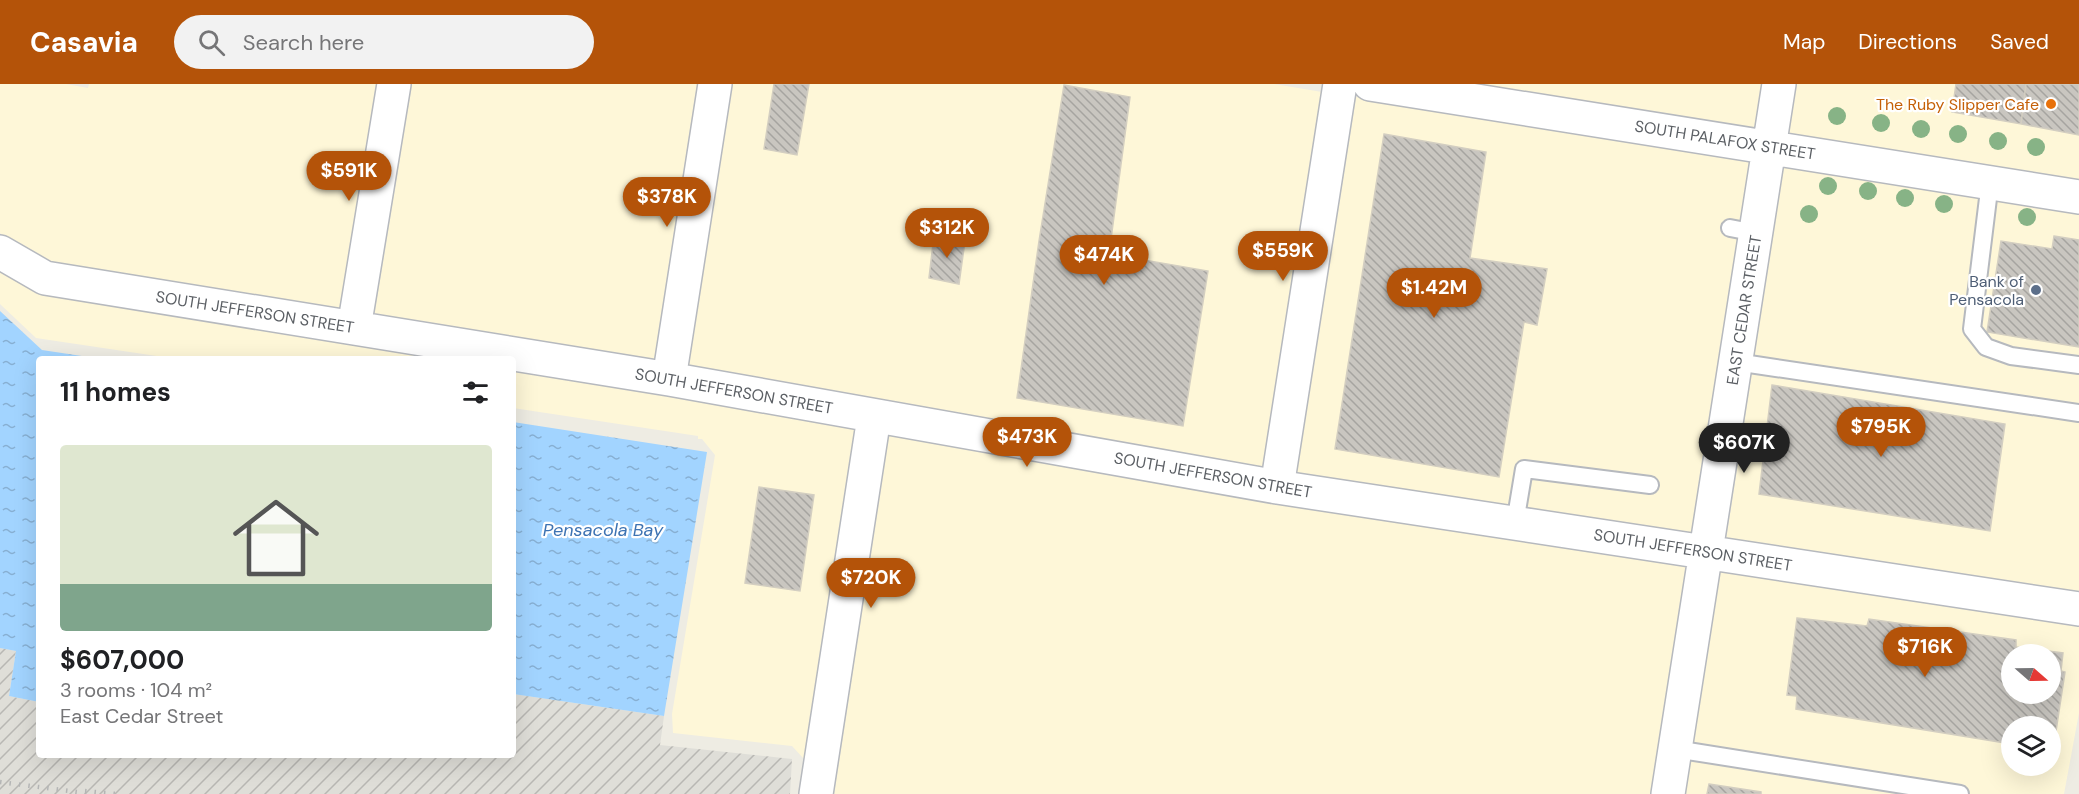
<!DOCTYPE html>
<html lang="en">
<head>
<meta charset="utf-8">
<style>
  :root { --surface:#fff; --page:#f2f2f2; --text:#202124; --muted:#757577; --line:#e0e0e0; --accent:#b45309 }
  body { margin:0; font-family:"DM Sans",sans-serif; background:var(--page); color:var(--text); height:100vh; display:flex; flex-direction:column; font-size:22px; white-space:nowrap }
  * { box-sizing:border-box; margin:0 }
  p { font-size:20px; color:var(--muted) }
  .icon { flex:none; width:33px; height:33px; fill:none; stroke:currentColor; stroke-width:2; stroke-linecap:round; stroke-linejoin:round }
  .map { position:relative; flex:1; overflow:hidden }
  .details { position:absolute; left:36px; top:272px; width:480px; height:402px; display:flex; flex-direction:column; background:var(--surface); border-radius:6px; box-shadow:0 6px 24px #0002 }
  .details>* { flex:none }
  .needle { width:39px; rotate:110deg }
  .buttons { position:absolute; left:2001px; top:560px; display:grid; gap:12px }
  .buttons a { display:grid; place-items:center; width:60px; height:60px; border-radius:50%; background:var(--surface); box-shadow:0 6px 24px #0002; font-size:30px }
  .price { position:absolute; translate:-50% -51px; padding:0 14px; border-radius:21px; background:var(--accent); color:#fff; font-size:20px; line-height:39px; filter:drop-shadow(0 2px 3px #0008) }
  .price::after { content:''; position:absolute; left:50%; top:36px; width:18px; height:14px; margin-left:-9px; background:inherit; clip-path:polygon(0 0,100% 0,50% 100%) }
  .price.on { background:#222; color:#fff }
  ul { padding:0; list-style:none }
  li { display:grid; align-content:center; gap:12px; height:318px; padding:0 24px }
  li+li { border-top:2px solid var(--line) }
  li span { display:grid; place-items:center; height:186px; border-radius:6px; color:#555 }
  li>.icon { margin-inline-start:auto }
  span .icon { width:108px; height:108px; fill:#fffc; stroke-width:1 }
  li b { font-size:26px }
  h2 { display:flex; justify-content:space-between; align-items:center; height:72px; padding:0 24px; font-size:26px }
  header { display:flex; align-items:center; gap:36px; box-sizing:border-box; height:84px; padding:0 30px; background:var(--accent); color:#fff }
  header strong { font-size:28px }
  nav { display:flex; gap:33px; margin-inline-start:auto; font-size:21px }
  .search { width:420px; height:54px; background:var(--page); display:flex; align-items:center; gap:15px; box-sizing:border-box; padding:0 21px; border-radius:33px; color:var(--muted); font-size:22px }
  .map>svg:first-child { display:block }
  .commercial { fill:#fef7d8; fill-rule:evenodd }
  .industrial { fill:url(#industrial-furrows) }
  .water { fill:url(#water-ripples) }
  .building { fill:url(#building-back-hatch); stroke:#d3cec1; stroke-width:1.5; fill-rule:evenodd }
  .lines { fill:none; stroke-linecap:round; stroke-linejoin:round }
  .service-casing { stroke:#b6b9be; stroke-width:20 }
  .minor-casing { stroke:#b6b9be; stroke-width:36 }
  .service { stroke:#fff; stroke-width:16 }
  .minor { stroke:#fff; stroke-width:33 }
  .rail { stroke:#b4b5b5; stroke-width:4.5; stroke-dasharray:1.5 8; stroke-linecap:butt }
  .tree { fill:#87b386 }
  .food-dot { fill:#e8710a; stroke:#fff; stroke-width:2 }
  .service-dot { fill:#5c6f8a; stroke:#fff; stroke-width:2 }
  .labels { text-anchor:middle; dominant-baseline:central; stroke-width:4.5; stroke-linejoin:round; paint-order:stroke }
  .food-label { font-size:16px; fill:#c56008; stroke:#fff; text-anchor:end }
  .street-label { font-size:16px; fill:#5b5f64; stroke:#fff }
  .service-label { font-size:16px; fill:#4e5e75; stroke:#fff; text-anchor:end }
  .water-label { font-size:18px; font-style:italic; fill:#3d73b3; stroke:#fff }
</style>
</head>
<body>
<header>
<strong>Casavia</strong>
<div class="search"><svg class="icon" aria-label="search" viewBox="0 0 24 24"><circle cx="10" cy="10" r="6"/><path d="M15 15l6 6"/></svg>Search here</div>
<nav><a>Map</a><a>Directions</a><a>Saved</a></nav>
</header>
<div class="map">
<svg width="2079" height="710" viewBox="0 0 2079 710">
  <defs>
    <pattern id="industrial-furrows" width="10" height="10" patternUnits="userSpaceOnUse" patternTransform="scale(1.5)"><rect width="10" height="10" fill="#dfded8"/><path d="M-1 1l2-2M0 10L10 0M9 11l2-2" fill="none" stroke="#b8b7b3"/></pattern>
    <pattern id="water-ripples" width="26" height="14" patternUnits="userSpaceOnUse" patternTransform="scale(1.5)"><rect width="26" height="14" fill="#a2d4ff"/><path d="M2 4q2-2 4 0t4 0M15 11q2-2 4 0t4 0" fill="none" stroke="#87afd2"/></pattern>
    <pattern id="building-back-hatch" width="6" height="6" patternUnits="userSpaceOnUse" patternTransform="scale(1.5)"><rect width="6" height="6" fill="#c9c6c0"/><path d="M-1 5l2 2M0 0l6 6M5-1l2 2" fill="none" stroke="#a6a4a0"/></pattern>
  </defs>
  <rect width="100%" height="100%" fill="#eeece3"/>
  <path class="commercial" d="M0,0h66l22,4 1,-4h287l-36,226 -290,-46 -46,-27 -4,-4z
    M412,0h285l-43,277 -280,-45z
    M732,0h542l48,8 -60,377 -574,-102z
    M1469,0h293l-7,45z
    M1796,0h283v97l-290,-47z
    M1356,13l394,62 -59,375 -395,-59z
    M1784,80l295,48v381l-353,-53z
    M0,185l448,89h-278l-134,-20 -36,-34z
    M513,285l154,25 188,35 -51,330 -12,-13 -119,-13 -1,-19 43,-259 -13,-16h-4v-3l-185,-28z
    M889,350l797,131 -35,229h-817z
    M1720,486l359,54v89l-15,81h-379zM2012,570h38v39h-38zM2012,642h38v39h-38z"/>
  <path class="industrial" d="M0,564l16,3 -7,45 30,6v52h474v-60l151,22 -4,29 132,14 -2,35h-790z"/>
  <path class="water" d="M0,227l42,39 53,8h-56v344l-30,-6 7,-45 -16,-3z
    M513,338l194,30 -43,264 -151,-22z"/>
  <path class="building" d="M774,0h35l-12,71 -33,-6z
    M1956,0h70l-5,40 -69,-12z
    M2026,0h53v51l-58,-11z
    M1064,1l66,12 -21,157 99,17 -25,155 -166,-28 22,-157z
    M1384,50l102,18 -16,106 77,11 -10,56 -13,-3 -25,155 -164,-28z
    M934,151l31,6 -6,43 -30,-6z
    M2054,152l25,4v107l-92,-15 14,-91 51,8z
    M1772,301l233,39 -15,107 -231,-37z
    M759,403l55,8 -14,96 -55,-8z
    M1797,534l70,8 2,-7 147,21v7l47,6 -2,18 4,1 -9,59 -6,1v-6h-38v18l-216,-35 1,-13 -10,-1zM2012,570h38v39h-38z
    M1709,700l52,8v2h-54z"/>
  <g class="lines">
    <g class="service-casing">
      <path id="service" d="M1990,98l-18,147 14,18 25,9 68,9
        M1730,144l26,5
        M1736,278l343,51
        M1515,439l9,-54 126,16
        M1675,665l285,45"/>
    </g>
    <g class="minor-casing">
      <path id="minor" d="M1370,0l709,113
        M0,168l45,26 624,101 608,108 802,122
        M354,244l40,-244
        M669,295l46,-295
        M1277,403l63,-403
        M816,710l58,-377
        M1668,710l111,-710"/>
    </g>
    <use href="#service" class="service"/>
    <use href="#minor" class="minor"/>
    <path class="rail" d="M0,698l93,12
      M85,707l32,3"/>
  </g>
  <g class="tree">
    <circle cx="1837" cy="32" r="9"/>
    <circle cx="1881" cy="39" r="9"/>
    <circle cx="1921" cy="45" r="9"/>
    <circle cx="1958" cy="50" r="9"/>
    <circle cx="1998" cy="57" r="9"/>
    <circle cx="2036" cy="63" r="9"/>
    <circle cx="1828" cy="102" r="9"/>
    <circle cx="1868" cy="107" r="9"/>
    <circle cx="1905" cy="114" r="9"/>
    <circle cx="1944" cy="120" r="9"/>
    <circle cx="1809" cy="130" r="9"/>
    <circle cx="2027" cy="133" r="9"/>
  </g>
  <circle class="food-dot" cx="2051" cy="20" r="6"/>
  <circle class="service-dot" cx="2036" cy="206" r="6"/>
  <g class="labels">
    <g class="food-label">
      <text x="2039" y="20">The Ruby Slipper Cafe</text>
    </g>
    <g class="street-label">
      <text transform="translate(1725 56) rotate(9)">SOUTH PALAFOX STREET</text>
      <text transform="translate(1744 226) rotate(-81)">EAST CEDAR STREET</text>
      <text transform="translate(255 228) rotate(9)">SOUTH JEFFERSON STREET</text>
      <text transform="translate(734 307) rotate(10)">SOUTH JEFFERSON STREET</text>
      <text transform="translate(1213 391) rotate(10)">SOUTH JEFFERSON STREET</text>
      <text transform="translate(1693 466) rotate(9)">SOUTH JEFFERSON STREET</text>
    </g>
    <g class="service-label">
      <text x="2024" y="197">Bank of<tspan x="2024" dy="18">Pensacola</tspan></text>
    </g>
    <g class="water-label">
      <text x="603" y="446">Pensacola Bay</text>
    </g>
  </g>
</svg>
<div class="buttons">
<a><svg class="needle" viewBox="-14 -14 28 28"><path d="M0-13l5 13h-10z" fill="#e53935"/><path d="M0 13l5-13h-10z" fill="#757577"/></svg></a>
<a><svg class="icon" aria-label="layers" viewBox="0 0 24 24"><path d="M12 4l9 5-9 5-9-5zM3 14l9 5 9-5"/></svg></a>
</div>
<b class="price" style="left:349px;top:118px">$591K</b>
<b class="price" style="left:667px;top:144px">$378K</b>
<b class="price" style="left:947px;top:175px">$312K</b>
<b class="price" style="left:1283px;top:198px">$559K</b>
<b class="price" style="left:1104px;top:202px">$474K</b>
<b class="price" style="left:1434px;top:235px">$1.42M</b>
<b class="price" style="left:1881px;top:374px">$795K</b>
<b class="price" style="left:1027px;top:384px">$473K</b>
<b class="price on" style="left:1744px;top:390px">$607K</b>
<b class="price" style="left:871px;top:525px">$720K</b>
<b class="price" style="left:1925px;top:594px">$716K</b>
<section class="details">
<h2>11 homes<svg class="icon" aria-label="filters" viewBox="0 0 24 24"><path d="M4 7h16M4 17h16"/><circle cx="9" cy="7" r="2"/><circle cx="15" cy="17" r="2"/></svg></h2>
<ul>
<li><span style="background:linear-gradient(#dfe7d0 75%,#7fa58c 0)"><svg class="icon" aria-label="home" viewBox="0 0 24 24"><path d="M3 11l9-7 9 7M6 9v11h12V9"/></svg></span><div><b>$607,000</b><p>3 rooms · 104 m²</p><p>East Cedar Street</p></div></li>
</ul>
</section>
</div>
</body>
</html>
